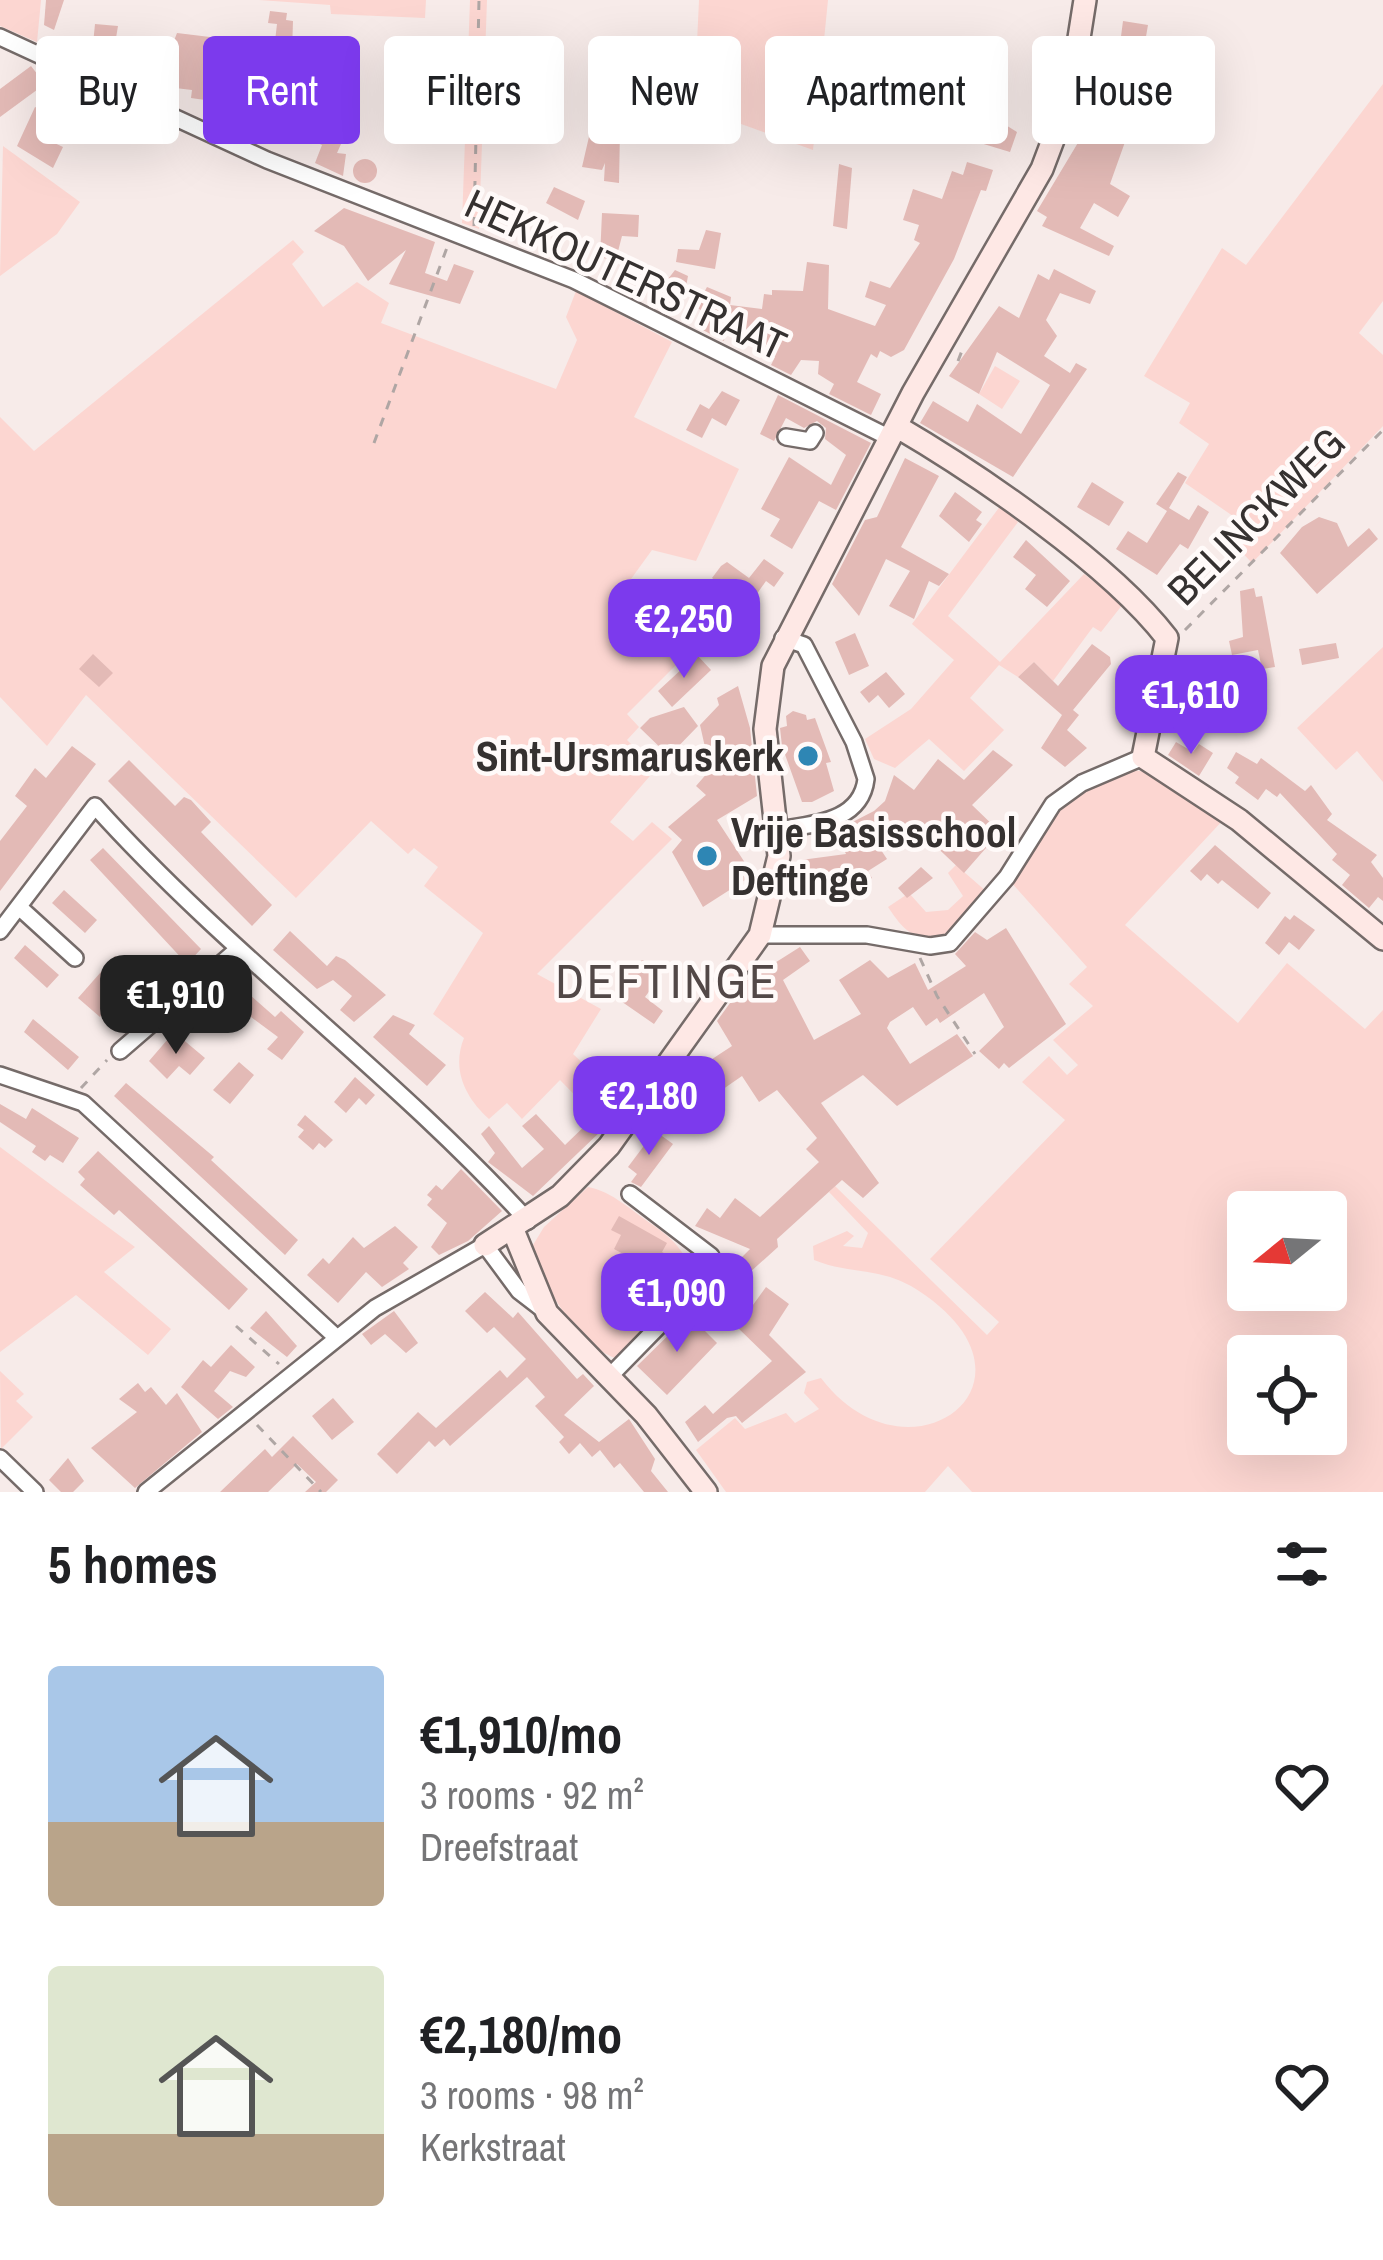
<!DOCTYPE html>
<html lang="en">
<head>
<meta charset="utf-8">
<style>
  :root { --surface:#fff; --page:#f6f6f6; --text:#202124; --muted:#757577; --accent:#7c3aed }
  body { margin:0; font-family:"Archivo Narrow",sans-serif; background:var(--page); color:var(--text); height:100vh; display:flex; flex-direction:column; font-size:45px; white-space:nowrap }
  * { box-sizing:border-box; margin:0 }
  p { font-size:39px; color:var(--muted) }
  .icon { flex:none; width:66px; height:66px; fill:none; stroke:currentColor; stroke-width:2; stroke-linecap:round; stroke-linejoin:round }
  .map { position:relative; height:1492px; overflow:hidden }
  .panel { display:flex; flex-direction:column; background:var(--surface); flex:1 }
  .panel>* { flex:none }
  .top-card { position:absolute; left:36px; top:36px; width:1311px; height:108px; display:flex; gap:24px }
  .needle { width:78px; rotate:252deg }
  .buttons { position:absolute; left:1227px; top:1191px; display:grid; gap:24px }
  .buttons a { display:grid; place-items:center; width:120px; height:120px; border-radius:12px; background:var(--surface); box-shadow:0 12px 48px #0002; font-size:60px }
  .price { position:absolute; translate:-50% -102px; padding:0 27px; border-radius:24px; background:var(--accent); color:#fff; font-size:39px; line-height:78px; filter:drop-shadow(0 3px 6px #0008) }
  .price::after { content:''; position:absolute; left:50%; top:72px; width:36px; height:27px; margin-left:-18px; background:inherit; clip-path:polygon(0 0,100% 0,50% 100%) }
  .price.active { background:#222; color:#fff }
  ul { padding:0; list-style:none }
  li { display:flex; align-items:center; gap:36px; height:300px; padding:0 48px }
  li span { display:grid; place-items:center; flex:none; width:336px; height:240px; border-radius:12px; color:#555 }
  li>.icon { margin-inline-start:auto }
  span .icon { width:144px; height:144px; fill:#fffc; stroke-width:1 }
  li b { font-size:51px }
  h2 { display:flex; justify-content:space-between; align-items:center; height:144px; padding:0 48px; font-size:51px }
  .chip { padding:0 42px; border-radius:12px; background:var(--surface); box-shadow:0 12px 48px #0002; font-size:42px; line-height:108px }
  .chip.active { background:var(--accent); color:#fff }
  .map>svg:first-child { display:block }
  .green { fill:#fcd6d1; fill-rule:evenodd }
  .building { fill:#e3bab6 }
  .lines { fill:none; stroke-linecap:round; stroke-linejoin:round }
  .street-casing { stroke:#756b69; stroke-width:20 }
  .secondary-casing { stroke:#756b69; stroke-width:26 }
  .path { stroke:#afa6a4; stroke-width:3; stroke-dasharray:9 9; stroke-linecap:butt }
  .street { stroke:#fff; stroke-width:15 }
  .secondary { stroke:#fee8e5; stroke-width:21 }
  .poi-dot { fill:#2e86b4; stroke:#fffaf9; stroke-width:4.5 }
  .labels { text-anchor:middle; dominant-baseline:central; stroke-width:9; stroke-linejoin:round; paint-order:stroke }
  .street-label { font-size:42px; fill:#353130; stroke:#fffaf9 }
  .poi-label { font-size:42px; font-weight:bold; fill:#353130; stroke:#fffaf9; text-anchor:end }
  .quarter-label { font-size:48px; letter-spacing:3px; fill:#524847; stroke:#fffaf9 }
</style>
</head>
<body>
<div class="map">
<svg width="1383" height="1492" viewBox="0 0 1383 1492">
  <rect width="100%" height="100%" fill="#f7ebe9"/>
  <path class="green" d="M0,0h41l-4,42 -37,-16z
    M259,0h167l-1,18 -94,-4 -1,-9z
    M470,0h17l-8,229 -17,-6z
    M699,0h129l-15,150 -119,-43z
    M1383,84v217l-24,32 24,22v71l-131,137 -20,-21 14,-17 -61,-42 24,-39 -30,-21 11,-20 -46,-27 78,-128 24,17z
    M3,146l77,56 -23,32 -57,42z
    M293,240l11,12 -12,12 31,43 34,-25 32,21 -8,20 175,66 21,-49 -11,-23 10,-26 96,51 -38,75 105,52 -43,92 -44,-11 -29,40 72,56 -68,68 12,13 -12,13 29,29 -46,53 23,19 19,-19 20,17 -135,135 64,35 -28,45 51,48 -18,25 -46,-47 -38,39 -15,-16 -18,16c-23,-21 -38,-49 -25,-81l-31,-24 50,-81 -59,-47 14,-19 -24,-19 -6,6 -37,-33 -75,77 -210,-203 -39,51 -47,-49v-280l34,34z
    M995,366l25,15 -18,28 -23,-15z
    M1001,505l17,17 -70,94 52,46 84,-88 39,30 -22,28 -8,-5 -40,54 -19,-19 -16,15 -19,-12 -29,33 34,32 -40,41 -35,-32 -34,29 -21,-9 -9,-20 46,-30 43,-49 -42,-36z
    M1383,647v135l-26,-31 -21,19 -39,-42z
    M1128,770l23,2 74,46 -100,107 113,98 49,-60 78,66 18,-19v482h-411l-24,-26 -23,26h-199l-30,-42 39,-32 10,11 41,-16 9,10 24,-14 -15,-16 3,-11 14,-4c86,114 237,5 98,-87 -37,-25 -69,-16 -105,-31l-1,-14 34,-15 7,5 -11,10 19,2 6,-15 -39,-41 6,-6 152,149 12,-13 -69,-63 135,-139 -43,-38 27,-26 18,19 11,-10 -25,-25 40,-34 -24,-22 18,-17 -77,-86 51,-77zM1248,1212h78v78h-78zM1248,1356h78v78h-78z
    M956,865l31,27 -45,47c-30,0 -38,-8 -54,-32l21,-14 17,19 22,-2 15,-14 -15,-23z
    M0,1147l135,100 -31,25 67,57 -23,26 -72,-60 -76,57z
    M588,1187c24,4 45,25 65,38 78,54 11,87 -35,134 -41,-13 -76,-74 -85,-114l11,-18z
    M0,1371l24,23 -8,7 17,16 -32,32z"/>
  <path class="building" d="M46,0h18l-10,30 -10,-5z
    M270,11l17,2 -1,7 7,1 -1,31 -18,-2 3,-26 -9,-1z
    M1123,21l25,4 -10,58 -16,44 8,1 -20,56 20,12 -12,21 -24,-14 -14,25 34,18 -5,10 -67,-30 5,-9 -10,-6 45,-75 15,1 16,-45 -6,-2 9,-15z
    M95,24l23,2 -2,12 56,8 5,-13 33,4 -2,38 45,5 -1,8 30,4 7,-7 15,2 -2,24 29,13 13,-29 -13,-1 1,-21 24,3 -7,50 -12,27 9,1 -3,22 -28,-13 7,-18 -56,-24 -5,12 -41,-16 6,-14 -35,-5 1,-8 -25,-3 2,-19 -23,-3 -9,12 1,-16 -46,-7z
    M31,66l14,18 -45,33v-28z
    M393,88l27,3 -2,21 -28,-3z
    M35,107l21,10 -10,22 17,8 -10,21 -36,-22z
    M996,119l21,13 -7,20 -33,-10 7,-22z
    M591,128l29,2 -1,53 -15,-2 1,-18 -3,7 -20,-3z
    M353 171a12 12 0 1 1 24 0a12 12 0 1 1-24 0Z
    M967,162l26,8 -7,21 -5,-1 -27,69 -50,91 -13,7 -11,-6 -3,7 -6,-4 -14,28 24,12 -10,21 -42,-21 5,-10 -16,-10 1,-13 -18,-1 -10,15 -20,-10 4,-8 -50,-24 -1,8 -29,-15 7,-15 -6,-4 11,-20 24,10 -1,8 32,4 2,-15 8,1v-5l31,1 4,-29 22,3 -1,44 47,17 11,-21 -21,-8 5,-16 20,7 30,-45 -6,-3 5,-15 -16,-5 10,-31 29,10 10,-28 11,4z
    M839,164l13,4 -5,61 -14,-3z
    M554,187l31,14 -7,19 -32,-17z
    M344,208l91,34 -10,31 22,8 7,-17 20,7 -14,33 -71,-20 17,-34 -38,31 -24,-35 -30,-15z
    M602,213l37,2 -1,22 -16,-1 -6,23 -16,-1z
    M706,230l15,3 -6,36 -39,-7 2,-13 21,1z
    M1054,269l42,22 -6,13 -30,-11 -14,27 11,16 -13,20 26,17 6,-10 11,6 -74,108 -93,-54 13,-22 35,21 9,-18 44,30 29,-49 -53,-33 -18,42 -30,-18 50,-70 20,12 19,-44 11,6z
    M675,270l13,6 -5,27 -25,-5 3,-20 7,1z
    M722,391l18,9 -14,26 -14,-8 -10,20 -16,-8 14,-26 9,5z
    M778,395l93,48 -35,67 -17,-9 -27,48 -22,-13 10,-17 -19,-10 28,-52 42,28 15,-30 -21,-16 1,-11 -9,-7 -13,7 -18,-10 -12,23 -14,-7z
    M905,458l34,18 -38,71 48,27 -10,12 -10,-5 -15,38 -25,-13 21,-35 -24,-12 -27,57 -27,-32 33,-64 12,-3z
    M1178,472l9,5 -18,31 20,12 9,-15 11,7 -21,37 -8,-5 -23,31 -41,-26 12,-18 19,12 20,-32 -11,-7z
    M1092,482l32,20 -15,24 -32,-19z
    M955,492l27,20 -6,8 6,4 -13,18 -30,-26z
    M1319,517l18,6 11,24 21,-19 9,11 -61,55 -37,-41 22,-26z
    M1026,540l44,41 -23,26 -22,-18 11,-14 -23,-18z
    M764,559l20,14 -10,14 -8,-6 -24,34 13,22 -15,19 -43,-30 29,-38 -14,-10 9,-12 6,-4 22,16z
    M1254,588l2,9 6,-1 13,71 -13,2 -4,-19 -26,5 -3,-14 14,-4 -3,-46z
    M855,633l14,33 -20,9 -14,-33z
    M1336,643l3,15 -37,7 -3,-16z
    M1092,644l18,13 1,7 -38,46 6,5 -12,15 20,18 -22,19 -24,-19 21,-33 -44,-38 16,-15 24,24z
    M93,654l20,19 -14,14 -20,-18z
    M697,655l14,15 -39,37 -14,-16z
    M886,672l19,22 -16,14 -11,-13 -9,8 -9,-11z
    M738,686l12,42 7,68 -40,24 36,55 -50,32 -31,-55 10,-12 -14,-13 38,-32 -10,-9 20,-23 -9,-7 -7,-31 19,-20 -2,-7z
    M684,707l14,19 -29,30 -29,-28 10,-10z
    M793,711l13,4 1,5 8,-2 16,44 -5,1 8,28 -22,11h-10l-20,-56 -2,-18 7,-2 -1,-10z
    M1176,742l17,10 6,-8 14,9 -14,23 -31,-21z
    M72,746l24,18 -96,127v-50l27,-35 -12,-10 20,-28 11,10z
    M993,750l20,15 -41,40 28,27 -36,41 -39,-37 -11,12 -26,-29 -19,13 18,27 -19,12 4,7 -11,7 -6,-10 -28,3v6l-22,3 -4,-27 45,-6 -11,-23 39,-20 11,-10 9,-26 20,15 24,-31 26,21z
    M1236,752l21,12 4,-6 44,33 6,-6 21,29 -5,6 50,35 -6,7 12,16v23l-5,-4 -9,11 -27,-23 8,-10 -18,-15 5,-6 -57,-61 -3,4 -11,-8 -8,11 -23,-17 4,-6 -12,-9z
    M129,760l46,46 9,-9 7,3 20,22 -10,10 71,73 -20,21 -144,-145z
    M1215,845l56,48 -13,16 -36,-29 -4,4 -11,-10 -6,7 -11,-10z
    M103,848l98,101 -14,15 -97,-104z
    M921,867l12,11 -26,20 -9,-10z
    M64,890l33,30 -12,13 -33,-30z
    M1294,915l21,15 -16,20 -10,-8 -10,13 -14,-12 20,-27 5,4z
    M1006,928l60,96 -57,44 -5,-5 -5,6 -20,-18 25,-24 -20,-34 -44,30 -3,-5 -11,8 -13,-19 -23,15 -3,6 23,36 47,-30 16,22 -76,50 -34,-31 -42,28 58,80 -16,15 -21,-18 -65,59 1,8 -30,27 -13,-10 15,-15 -55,-23 12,-18 13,10 15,-20 25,19 59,-55 -13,-13 11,-11 -40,-48 -18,12 -17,-26 -26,18 5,3 -10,14 -38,-28 18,-26 12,8 29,-19 -15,-25 29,-40 54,-34 10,14 -27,19 31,60 47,-26 -22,-34 31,-20 18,18 27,-15 13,27 38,-24 -11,-12 20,-22 12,8z
    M290,931l37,35 9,-10 9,4 41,35 -32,27 -14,-12 12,-14 -19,-16 -16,9 -44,-39z
    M25,945l34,30 -12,13 -33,-30z
    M115,956l23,20 -38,41 -22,-19z
    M643,960l19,14 -17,23 18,14 -9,13 -39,-27 16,-32z
    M240,986l35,31 6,-6 23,21 -22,28 -15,-11 11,-12 -50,-37z
    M393,1015l22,10 -6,9 37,31 -19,21 -54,-49z
    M33,1019l46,38 -11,13 -44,-38z
    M174,1032l31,26 -15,17 -11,-9 -12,13 -18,-18z
    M239,1062l15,13 -24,29 -17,-14z
    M355,1077l20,18 -9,10 -7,-7 -13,15 -12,-11z
    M126,1083l88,74 -3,3 87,80 -13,15 -171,-159z
    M0,1104l26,15 6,-11 47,30 -16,25 -13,-8 -5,6 -13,-9 4,-6 -36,-24z
    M536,1114l29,31 27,-26 9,12 -68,65 -45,-34 7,-9 -14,-19 8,-8 33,42 22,-19 -22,-23z
    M305,1115l28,25 -8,8 -6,-5 -6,7 -15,-13 6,-7 -7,-5z
    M655,1131l18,13 -32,43 -10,-5 6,-8 -9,-7z
    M98,1151l150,138 -19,21 -110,-100 -5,5 -34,-30 5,-6 -7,-7z
    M461,1169l41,42 -34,30 -29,14 -8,-8 16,-24 -20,-18 5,-6 -5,-4 9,-10 6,5z
    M619,1216l48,27 -5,9 26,14 -10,18 -64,-35 7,-14 -10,-5z
    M395,1226l23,21 -15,16 6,6 -27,18 -16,-15 -28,31 -31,-28 16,-17 6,6 24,-27 11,11z
    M766,1287l23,17 -20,31 37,37 -64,51 -6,-7 -9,2 -29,24 -13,-20 20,-17 8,9 59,-53 -35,-34z
    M485,1292l28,26 5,-6 59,67 6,-5 11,12 -30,29 35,27 30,-23 26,40 -4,12 17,21h-24l-24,-29 -6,5 -14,-18 -8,7 -12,-14 -11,11 -10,-12 5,-5 -29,-31 10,-9 -18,-20 -77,69 -6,-7 -9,8 -6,-6 -32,33 -20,-20 41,-42 18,16 64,-58 7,8 19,-19 -32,-32 -7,6 -22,-22z
    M266,1311l31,35 -10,11 -37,-29z
    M394,1311l24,32 -12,10 -21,-19 -14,11 -9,-11z
    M689,1315l28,28 -50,52 -30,-29z
    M231,1345l24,22 -9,10 -16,-6 -16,20 19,16 -15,12 -37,-32 22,-27 8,7z
    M138,1383l7,9 6,-5 15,18 11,-12 25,39 -67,56 -44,-40 46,-36 -18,-13z
    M333,1398l21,24 -22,18 -20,-24z
    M293,1436l45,44 -12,12h-21l11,-10 -19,-18 -29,28h-48l45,-43 7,8z
    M68,1458l16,23 -11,11h-12l-12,-12z"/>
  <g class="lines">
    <g class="street-casing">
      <path id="street" d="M0,37l267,123 307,120 316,158
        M786,437l24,4 5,-8
        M778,830c35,-6 83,-8 88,-51l-12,-37 -50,-97 -21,-7
        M19,907l56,51
        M0,931l95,-125c134,149 298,267 433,415
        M760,935h107l63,11 20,-3 57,-66 46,-73 29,-21 61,-26
        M120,1051l118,-102
        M0,1075l83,28 254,235
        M610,1376l88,-90 13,-30 -81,-62
        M0,1458l35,34
        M146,1492l229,-184 110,-63 34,46 26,20"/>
    </g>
    <g class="secondary-casing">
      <path id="secondary" d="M896,426c82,48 214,138 271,212l-24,119 96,63 144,119
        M513,1230l34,83 99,102 60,77
        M485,1245l75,-49 49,-50 151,-211 19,-79 -14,-127 8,-63 140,-273 129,-224 28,-74 15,-95"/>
    </g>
    <path class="path" d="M474,226l5,-226
      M958,361l5,-13
      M374,443l74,-198
      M1185,630l198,-200
      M920,958l17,38 38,58
      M81,1088l26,-28
      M236,1326l43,38
      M257,1425l64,67"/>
    <use href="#street" class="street"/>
    <use href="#secondary" class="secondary"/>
  </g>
  <g class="poi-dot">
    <circle cx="808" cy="756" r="12"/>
    <circle cx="707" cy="856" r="12"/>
  </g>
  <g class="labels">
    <g class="street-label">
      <text transform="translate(626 274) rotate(25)">HEKKOUTERSTRAAT</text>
      <text transform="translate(1256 516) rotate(-45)">BELINCKWEG</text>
    </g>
    <g class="poi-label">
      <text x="784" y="756">Sint-Ursmaruskerk</text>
      <text x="731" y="832" text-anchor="start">Vrije Basisschool<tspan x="731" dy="48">Deftinge</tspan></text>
    </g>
    <g class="quarter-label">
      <text x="667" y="980">DEFTINGE</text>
    </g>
  </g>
</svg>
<div class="buttons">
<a><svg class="needle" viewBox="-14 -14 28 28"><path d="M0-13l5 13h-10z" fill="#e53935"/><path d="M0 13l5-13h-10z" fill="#757577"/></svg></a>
<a><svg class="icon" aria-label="locate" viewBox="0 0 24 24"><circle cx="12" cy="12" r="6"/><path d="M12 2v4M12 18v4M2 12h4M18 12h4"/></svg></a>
</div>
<b class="price" style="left:684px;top:681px">€2,250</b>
<b class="price" style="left:1191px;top:757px">€1,610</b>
<b class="price active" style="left:176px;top:1057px">€1,910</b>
<b class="price" style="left:649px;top:1158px">€2,180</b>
<b class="price" style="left:677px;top:1355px">€1,090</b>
<div class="top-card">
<a class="chip">Buy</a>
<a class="chip active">Rent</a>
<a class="chip">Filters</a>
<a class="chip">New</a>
<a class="chip">Apartment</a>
<a class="chip">House</a>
</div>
</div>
<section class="panel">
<h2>5 homes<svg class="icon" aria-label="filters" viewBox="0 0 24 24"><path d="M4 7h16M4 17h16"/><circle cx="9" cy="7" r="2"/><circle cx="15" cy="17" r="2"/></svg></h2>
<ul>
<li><span style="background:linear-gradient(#a9c7e8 65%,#b9a48a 0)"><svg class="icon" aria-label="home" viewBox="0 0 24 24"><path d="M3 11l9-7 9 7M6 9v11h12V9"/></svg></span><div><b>€1,910/mo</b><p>3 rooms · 92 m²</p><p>Dreefstraat</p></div><svg class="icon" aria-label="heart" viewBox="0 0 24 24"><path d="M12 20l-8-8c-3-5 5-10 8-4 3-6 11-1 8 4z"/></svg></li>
<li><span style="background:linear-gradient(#dfe7d0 70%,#b9a48a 0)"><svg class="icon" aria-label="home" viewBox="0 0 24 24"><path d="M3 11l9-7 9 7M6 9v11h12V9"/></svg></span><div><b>€2,180/mo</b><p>3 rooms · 98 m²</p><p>Kerkstraat</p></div><svg class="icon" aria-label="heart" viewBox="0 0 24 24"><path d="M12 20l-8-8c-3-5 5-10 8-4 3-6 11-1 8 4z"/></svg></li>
</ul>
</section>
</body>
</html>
